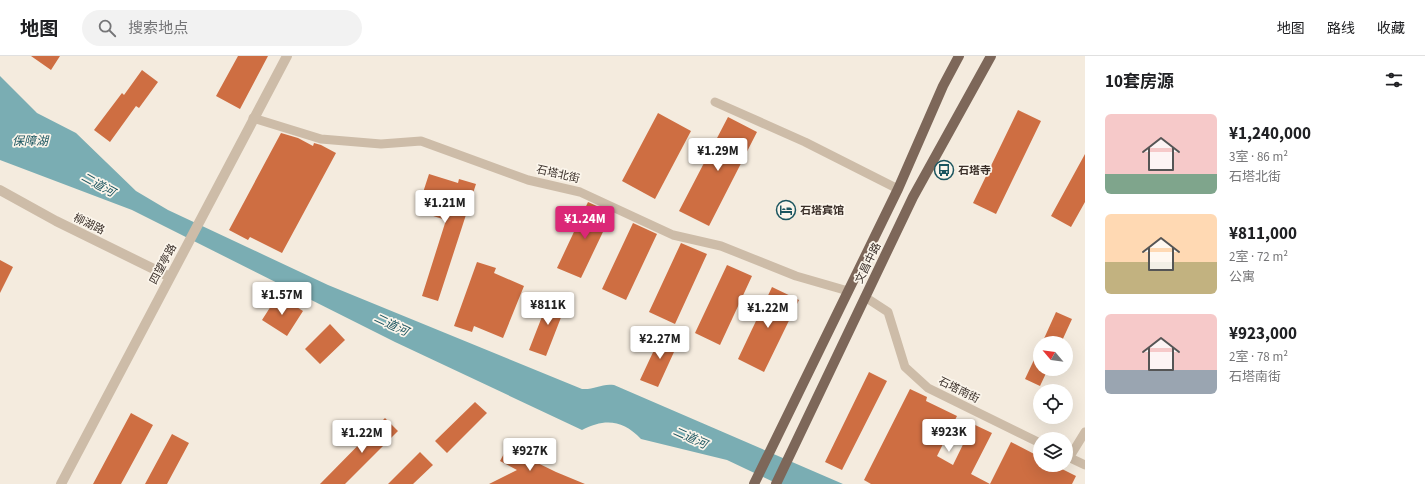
<!DOCTYPE html>
<html lang="zh">
<head>
<meta charset="utf-8">
<style>
  :root { --surface:#fff; --page:#f2f2f2; --text:#202124; --muted:#757577; --line:#e0e0e0; --accent:#db2777 }
  body { margin:0; font-family:"Source Sans 3","Noto Sans SC",sans-serif; background:var(--page); color:var(--text); height:100vh; display:flex; flex-direction:column; font-size:15px; white-space:nowrap }
  * { box-sizing:border-box; margin:0 }
  p { font-size:13px; color:var(--muted) }
  .icon { flex:none; width:22px; height:22px; fill:none; stroke:currentColor; stroke-width:2; stroke-linecap:round; stroke-linejoin:round }
  .map { position:relative; flex:1; overflow:hidden }
  .side { display:flex; flex-direction:column; background:var(--surface); width:340px }
  .side>* { flex:none }
  .needle { width:26px; rotate:299deg }
  .controls { position:absolute; left:1033px; top:280px; display:grid; gap:8px }
  .controls a { display:grid; place-items:center; width:40px; height:40px; border-radius:50%; background:var(--surface); box-shadow:0 4px 16px #0002; font-size:20px }
  .price { position:absolute; translate:-50% -34px; padding:0 9px; border-radius:4px; background:#fff; color:#222; font-size:13px; line-height:26px; filter:drop-shadow(0 1px 2px #0008) }
  .price::after { content:''; position:absolute; left:50%; top:24px; width:12px; height:9px; margin-left:-6px; background:inherit; clip-path:polygon(0 0,100% 0,50% 100%) }
  .price.on { background:var(--accent); color:#fff }
  ul { padding:0; list-style:none }
  li { display:flex; align-items:center; gap:12px; height:100px; padding:0 20px }
  li span { display:grid; place-items:center; flex:none; width:112px; height:80px; border-radius:6px; color:#555 }
  li>.icon { margin-inline-start:auto }
  span .icon { width:48px; height:48px; fill:#fffc; stroke-width:1 }
  li b { font-size:17px }
  h2 { display:flex; justify-content:space-between; align-items:center; height:48px; padding:0 20px; font-size:17px }
  header { display:flex; align-items:center; gap:24px; box-sizing:border-box; height:56px; padding:0 20px; background:var(--surface); border-bottom:1px solid var(--line) }
  header strong { font-size:19px }
  nav { display:flex; gap:22px; margin-inline-start:auto; font-size:14px }
  .search { width:280px; height:36px; background:var(--page); display:flex; align-items:center; gap:10px; box-sizing:border-box; padding:0 14px; border-radius:22px; color:var(--muted); font-size:15px }
  main { display:flex; flex:1; min-height:0 }
  .map>svg:first-child { display:block }
  .water { fill:#7aadb3 }
  .building { fill:#ce6e42 }
  .lines { fill:none; stroke-linecap:round; stroke-linejoin:round }
  .minor { stroke:#cdbca8; stroke-width:9 }
  .tertiary { stroke:#cdbca8; stroke-width:10 }
  .primary { stroke:#7d6759; stroke-width:10 }
  .labels { text-anchor:middle; dominant-baseline:central; stroke-width:3.5; stroke-linejoin:round; paint-order:stroke }
  .poi-label { font-size:11px; font-weight:bold; fill:#3a2f29; stroke:#fbf5eb; text-anchor:start }
  .street-label { font-size:11px; fill:#3a2f29; stroke:#fbf5eb }
  .water-label { font-size:12px; font-style:italic; fill:#1b555f; stroke:#fbf5eb }
</style>
</head>
<body>
<header>
<strong>地图</strong>
<div class="search"><svg class="icon" aria-label="search" viewBox="0 0 24 24"><circle cx="10" cy="10" r="6"/><path d="M15 15l6 6"/></svg>搜索地点</div>
<nav><a>地图</a><a>路线</a><a>收藏</a></nav>
</header>
<main>
<div class="map">
<svg width="1085" height="428" viewBox="0 0 1085 428">
  <rect width="100%" height="100%" fill="#f4ebde"/>
  <path class="water" d="M0,20l37,37 39,20 60,58 32,19 160,75 254,104c12,1 20,-6 32,-4l229,99h-65l-51,-24 -86,-21c-18,-19 -36,-21 -59,-9l-187,-88 -263,-132 -132,-50z"/>
  <path class="building" d="M31,0h29l-9,14z
    M238,0h30l-28,53 -24,-13z
    M142,14l16,12 -19,26 -3,-2 -26,36 -16,-12 28,-37 2,2z
    M1018,54l23,11 -45,93 -23,-11z
    M658,57l33,18 -36,68 -33,-18z
    M728,61l29,15 -48,94 -30,-15z
    M281,77l17,5 15,8 1,-3 7,2 15,8 -54,100 -32,-16 -2,3 -19,-10z
    M1085,98v48l-14,25 -20,-11z
    M429,118l29,9 1,-4 17,5 -38,117 -16,-5 24,-76 -29,-9z
    M588,146l24,11 -31,65 -24,-10z
    M633,167l24,11 -31,66 -24,-11z
    M681,187l26,11 -32,70 -26,-12z
    M0,204l13,7 -13,26z
    M477,206l19,6 -2,5 30,13 -21,52 -29,-12 -2,6 -18,-6z
    M727,209l25,11 -32,69 -25,-12z
    M772,231l27,13 -35,72 -26,-13z
    M278,239l25,16 -16,25 -25,-16z
    M550,240l17,6 -21,54 -17,-6z
    M1056,256l16,7 -11,24h-19z
    M330,268l15,16 -25,24 -15,-15z
    M662,277l17,8 -21,46 -18,-7z
    M1040,291v22h8l-8,17 -15,-7z
    M869,316l18,9 -45,89 -17,-8z
    M910,333l17,8 -1,4 31,15 -20,40 16,9 20,-41 19,9 -21,41 19,10 21,-42 29,15v8h14l22,11 -4,8h-201l-7,-4z
    M475,346l12,11 -40,40 -12,-12z
    M131,357l22,12 -32,59h-28z
    M385,362l13,13 -53,53h-25z
    M172,378l17,9 -22,41h-22z
    M507,392l49,24 29,12h-96l28,-14 -17,-9z
    M420,396l13,13 -20,19h-25z"/>
  <g class="lines">
    <path class="minor" d="M715,46l90,40 93,47
      M253,62l68,21 60,5 40,-3 107,39 52,12 93,43 48,11 75,30 52,15
      M865,241l23,15 17,55 23,21 112,55
      M1066,400l19,9
      M1069,402l16,-26"/>
    <path class="tertiary" d="M0,134l56,31 114,56
      M61,428l226,-428"/>
    <path class="primary" d="M754,428l144,-295 45,-103 16,-30
      M776,428l137,-287 78,-141"/>
  </g>
  <defs>
    <g id="bus-ring" transform="scale(1)"><circle r="9.5" fill="#fbf5eb" stroke="#1b555f" stroke-width="1.5"/><path d="M-5-6H5V4H4V6H2V4H-2V6H-4V4H-5ZM-3.5-4V0h7V-4ZM-3.5 1.2v1.5H-2V1.2ZM2 1.2v1.5H3.5V1.2Z" fill="#1b555f"/></g>
    <g id="hotel-ring" transform="scale(1)"><circle r="9.5" fill="#fbf5eb" stroke="#1b555f" stroke-width="1.5"/><path d="M-6-4.5h1.5V1H6V5H4.5V3h-9V5H-6ZM-4 0a1.8 1.8 0 1 1 3.6 0ZM.5 0V-2.5h3Q6-2.5 6 0Z" fill="#1b555f"/></g>
  </defs>
  <g fill-rule="evenodd">
    <use href="#bus-ring" x="944" y="114"/>
    <use href="#hotel-ring" x="786" y="154"/>
  </g>
  <g class="labels">
    <g class="poi-label">
      <text x="958" y="114">石塔寺</text>
      <text x="800" y="154">石塔宾馆</text>
    </g>
    <g class="street-label">
      <text transform="translate(558 118) rotate(13)">石塔北街</text>
      <text transform="translate(89 168) rotate(26)">柳湖路</text>
      <text transform="translate(868 207) rotate(-64)">文昌中路</text>
      <text transform="translate(163 208) rotate(-62)">四望亭路</text>
      <text transform="translate(959 334) rotate(26)">石塔南街</text>
    </g>
    <g class="water-label">
      <text x="30" y="85">保障湖</text>
      <text transform="translate(98 129) rotate(29)">二道河</text>
      <text transform="translate(391 269) rotate(25)">二道河</text>
      <text transform="translate(690 382) rotate(24)">二道河</text>
    </g>
  </g>
</svg>
<div class="controls">
<a><svg class="needle" viewBox="-14 -14 28 28"><path d="M0-13l5 13h-10z" fill="#e53935"/><path d="M0 13l5-13h-10z" fill="#757577"/></svg></a>
<a><svg class="icon" aria-label="locate" viewBox="0 0 24 24"><circle cx="12" cy="12" r="6"/><path d="M12 2v4M12 18v4M2 12h4M18 12h4"/></svg></a>
<a><svg class="icon" aria-label="layers" viewBox="0 0 24 24"><path d="M12 4l9 5-9 5-9-5zM3 14l9 5 9-5"/></svg></a>
</div>
<b class="price" style="left:718px;top:116px">¥1.29M</b>
<b class="price" style="left:445px;top:168px">¥1.21M</b>
<b class="price on" style="left:585px;top:184px">¥1.24M</b>
<b class="price" style="left:282px;top:260px">¥1.57M</b>
<b class="price" style="left:548px;top:270px">¥811K</b>
<b class="price" style="left:768px;top:273px">¥1.22M</b>
<b class="price" style="left:660px;top:304px">¥2.27M</b>
<b class="price" style="left:949px;top:397px">¥923K</b>
<b class="price" style="left:362px;top:398px">¥1.22M</b>
<b class="price" style="left:530px;top:416px">¥927K</b>
</div>
<section class="side">
<h2>10套房源<svg class="icon" aria-label="filters" viewBox="0 0 24 24"><path d="M4 7h16M4 17h16"/><circle cx="9" cy="7" r="2"/><circle cx="15" cy="17" r="2"/></svg></h2>
<ul>
<li><span style="background:linear-gradient(#f6c9c9 75%,#7fa58c 0)"><svg class="icon" aria-label="home" viewBox="0 0 24 24"><path d="M3 11l9-7 9 7M6 9v11h12V9"/></svg></span><div><b>¥1,240,000</b><p>3室 · 86 m²</p><p>石塔北街</p></div></li>
<li><span style="background:linear-gradient(#ffd9b3 60%,#c2b280 0)"><svg class="icon" aria-label="home" viewBox="0 0 24 24"><path d="M3 11l9-7 9 7M6 9v11h12V9"/></svg></span><div><b>¥811,000</b><p>2室 · 72 m²</p><p>公寓</p></div></li>
<li><span style="background:linear-gradient(#f6c9c9 70%,#9aa5b1 0)"><svg class="icon" aria-label="home" viewBox="0 0 24 24"><path d="M3 11l9-7 9 7M6 9v11h12V9"/></svg></span><div><b>¥923,000</b><p>2室 · 78 m²</p><p>石塔南街</p></div></li>
</ul>
</section>
</main>
</body>
</html>
